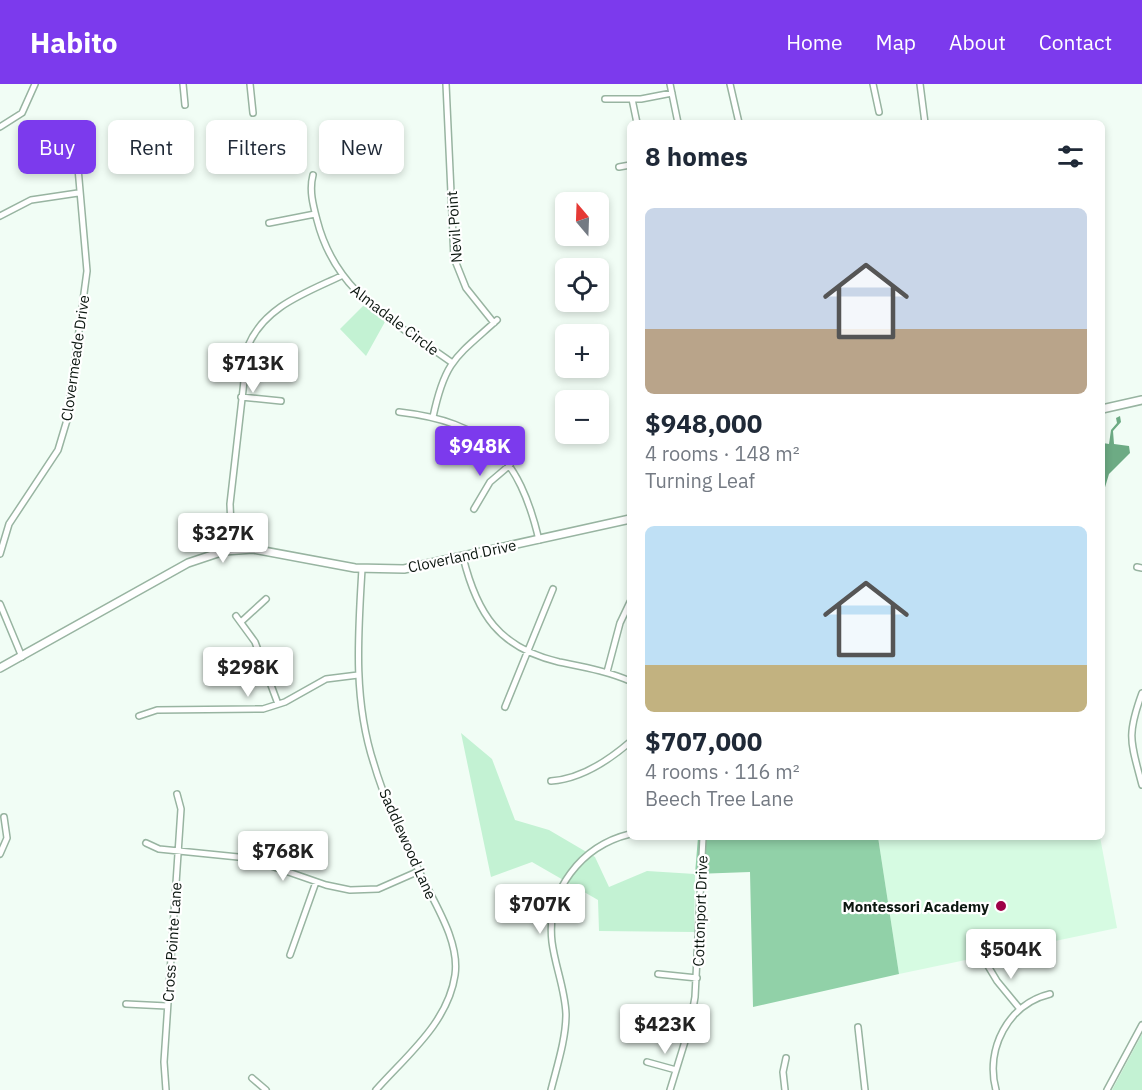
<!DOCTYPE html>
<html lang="en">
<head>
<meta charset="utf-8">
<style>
  :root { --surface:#fff; --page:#f2f2f3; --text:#1f2937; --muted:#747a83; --accent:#7c3aed }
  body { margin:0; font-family:"IBM Plex Sans",sans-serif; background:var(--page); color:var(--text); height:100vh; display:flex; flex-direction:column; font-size:22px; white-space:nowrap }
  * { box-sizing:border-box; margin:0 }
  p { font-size:20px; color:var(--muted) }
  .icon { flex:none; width:33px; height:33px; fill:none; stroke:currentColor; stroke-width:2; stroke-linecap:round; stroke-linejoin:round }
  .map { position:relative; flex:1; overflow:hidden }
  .drawer { position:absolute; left:627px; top:36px; width:478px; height:720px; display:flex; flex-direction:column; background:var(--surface); border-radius:9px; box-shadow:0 3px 9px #0003 }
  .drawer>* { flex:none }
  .hud { position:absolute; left:18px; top:36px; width:519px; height:54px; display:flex; gap:12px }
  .needle { width:39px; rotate:341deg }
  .fabs { position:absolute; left:555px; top:108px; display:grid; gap:12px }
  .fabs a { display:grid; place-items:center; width:54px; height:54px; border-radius:9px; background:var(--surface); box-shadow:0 3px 9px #0003; font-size:30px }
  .price { position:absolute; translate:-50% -51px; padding:0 14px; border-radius:6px; background:#fff; color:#222; font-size:20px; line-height:39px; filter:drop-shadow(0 2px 3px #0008) }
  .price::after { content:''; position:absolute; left:50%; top:36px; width:18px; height:14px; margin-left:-9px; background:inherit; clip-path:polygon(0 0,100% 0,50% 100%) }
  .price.current { background:var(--accent); color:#fff }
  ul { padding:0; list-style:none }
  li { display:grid; align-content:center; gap:12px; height:318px; padding:0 18px }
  li span { display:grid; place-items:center; height:186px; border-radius:9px; color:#555 }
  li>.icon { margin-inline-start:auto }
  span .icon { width:108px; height:108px; fill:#fffc; stroke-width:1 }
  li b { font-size:26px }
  h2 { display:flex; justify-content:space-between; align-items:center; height:72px; padding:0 18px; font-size:26px }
  .chip { padding:0 21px; border-radius:9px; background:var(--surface); box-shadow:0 3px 9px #0003; font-size:21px; line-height:54px }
  .chip.current { background:var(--accent); color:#fff }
  header { display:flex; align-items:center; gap:36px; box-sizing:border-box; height:84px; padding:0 30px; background:var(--accent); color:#fff }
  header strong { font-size:28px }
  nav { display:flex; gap:33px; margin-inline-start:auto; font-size:21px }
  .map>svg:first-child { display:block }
  .built { fill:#d6fbe2 }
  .green { fill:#c3f2d3 }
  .forest { fill:#91d1a8 }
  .water { fill:#6dab84 }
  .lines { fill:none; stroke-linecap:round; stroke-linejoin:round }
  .minor-casing { stroke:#98b4a1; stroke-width:8 }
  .major-casing { stroke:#98b4a1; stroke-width:10 }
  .minor { stroke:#fff; stroke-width:5 }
  .major { stroke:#fff; stroke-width:7 }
  .poi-dot { fill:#9e0147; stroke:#fff; stroke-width:2 }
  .labels { text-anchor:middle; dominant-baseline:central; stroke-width:4.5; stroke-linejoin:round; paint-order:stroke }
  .street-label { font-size:15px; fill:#0c1710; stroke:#fff }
  .poi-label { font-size:15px; font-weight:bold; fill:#0c1710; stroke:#fff; text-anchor:end }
</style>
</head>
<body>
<header>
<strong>Habito</strong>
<nav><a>Home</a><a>Map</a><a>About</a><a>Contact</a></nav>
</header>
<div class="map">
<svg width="1142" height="1006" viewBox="0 0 1142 1006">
  <rect width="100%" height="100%" fill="#f1fdf5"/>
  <path class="built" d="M878,753h222l17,91 -218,46z"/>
  <path class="green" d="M364,221l22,15 -20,36 -26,-27z
    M599,258h2l7,30 -16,3 -1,-7h7z
    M461,649l31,26 23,61 34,10 46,27 14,30 38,-16 48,3 -1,58 -95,-1 -1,-31 -66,-38 -41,15z
    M1142,950v56h-30z"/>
  <path class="forest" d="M698,753h180l21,137 -146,33 -3,-135 -55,2z"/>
  <path class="water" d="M1120,332l1,6 -8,9 1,13 15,2 1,7 -21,21 -6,20v-51l6,1 2,-14 6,-7 -1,-5z"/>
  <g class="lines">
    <g class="minor-casing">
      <path id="minor" d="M183,0l2,21
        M250,0l3,29
        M446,0l8,174 12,30 28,35
        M670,0l8,39
        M730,0l9,39
        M873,0l6,28
        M920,0l5,39
        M605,15h36l31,-6
        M632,15l5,24
        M0,43l22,-14 13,-29
        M619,83l11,-2
        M313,91c-4,15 0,30 4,45 19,75 76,100 134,142
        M0,132l31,-16 47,-7
        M269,139l46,-9
        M241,313l40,4
        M399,328c87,10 120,44 140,128
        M433,333c12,-57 23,-60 64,-97
        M474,425l16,-27 20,-17
        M232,466l-2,-46 18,-158c16,-39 57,-53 93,-70
        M0,470l9,-30 49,-74 9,-30 20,-149 -11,-126
        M463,473c14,57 36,91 96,105 24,5 48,9 71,19
        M1137,483l5,1
        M362,485c-4,66 -9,131 12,195 11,38 29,73 46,109 14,30 40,68 35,102 -7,48 -49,81 -79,115
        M0,520l22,53
        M236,532l19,26 23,62
        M242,537l24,-22
        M607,588l13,-49 10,-21
        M1142,609c-16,44 -11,49 0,92
        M505,623l48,-118
        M139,632l18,-6 106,-1 22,-7 41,-23 32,-4
        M551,697c29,-2 57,-20 79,-39
        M146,759l13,6 89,9 78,27 24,5 28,-1 41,-18
        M0,770l7,-16 -3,-21
        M290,871l26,-73
        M985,877l12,20 23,28
        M658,890l39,4
        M126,920l41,2
        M858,943l7,63
        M647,978l29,8
        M252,994l14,12
        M166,1006l-2,-28 17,-253 -4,-15
        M551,1006c6,-24 15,-51 15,-76 -1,-25 -11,-48 -14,-72 -6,-51 29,-96 78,-108
        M670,1006l20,-65 5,-28 8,-160
        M785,1006l-2,-18 3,-14
        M996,1006c-11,-41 12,-86 54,-96
        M1107,1006l35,-65"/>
    </g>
    <g class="major-casing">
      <path id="major" d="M1102,325l40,-9
        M0,584l188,-105 36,-12 29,-2 102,19 49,1 226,-50"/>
    </g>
    <use href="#minor" class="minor"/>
    <use href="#major" class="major"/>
  </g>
  <circle class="poi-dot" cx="1001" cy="822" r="6"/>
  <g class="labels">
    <g class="street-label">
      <text transform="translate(454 143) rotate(-94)">Nevil Point</text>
      <text transform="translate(395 236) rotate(37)">Almadale Circle</text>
      <text transform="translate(75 274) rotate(-82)">Clovermeade Drive</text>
      <text transform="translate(462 472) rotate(-12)">Cloverland Drive</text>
      <text transform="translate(408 760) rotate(66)">Saddlewood Lane</text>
      <text transform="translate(700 827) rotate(-88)">Cottonport Drive</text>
      <text transform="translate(172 858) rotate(-86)">Cross Pointe Lane</text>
    </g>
    <g class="poi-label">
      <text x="989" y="822">Montessori Academy</text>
    </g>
  </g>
</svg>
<div class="fabs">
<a><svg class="needle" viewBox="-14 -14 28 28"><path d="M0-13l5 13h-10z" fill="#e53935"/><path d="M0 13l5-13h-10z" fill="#747a83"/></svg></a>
<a><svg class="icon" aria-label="locate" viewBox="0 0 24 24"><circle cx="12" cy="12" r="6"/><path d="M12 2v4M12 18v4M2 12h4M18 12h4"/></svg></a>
<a>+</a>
<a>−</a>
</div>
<b class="price" style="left:253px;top:310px">$713K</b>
<b class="price current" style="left:480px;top:393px">$948K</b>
<b class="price" style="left:223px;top:480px">$327K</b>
<b class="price" style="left:248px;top:614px">$298K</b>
<b class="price" style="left:283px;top:798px">$768K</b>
<b class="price" style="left:540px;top:851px">$707K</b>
<b class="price" style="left:1011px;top:896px">$504K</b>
<b class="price" style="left:665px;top:971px">$423K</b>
<div class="hud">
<a class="chip current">Buy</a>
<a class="chip">Rent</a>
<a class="chip">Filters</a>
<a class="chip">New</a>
</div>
<section class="drawer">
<h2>8 homes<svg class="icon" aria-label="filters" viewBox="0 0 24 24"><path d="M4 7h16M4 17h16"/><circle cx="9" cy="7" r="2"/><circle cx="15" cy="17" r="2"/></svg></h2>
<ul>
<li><span style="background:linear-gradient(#c9d6e8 65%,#b9a48a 0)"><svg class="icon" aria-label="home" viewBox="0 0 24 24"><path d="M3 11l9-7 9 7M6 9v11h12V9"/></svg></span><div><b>$948,000</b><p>4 rooms · 148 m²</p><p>Turning Leaf</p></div></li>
<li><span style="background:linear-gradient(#bfe0f5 75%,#c2b280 0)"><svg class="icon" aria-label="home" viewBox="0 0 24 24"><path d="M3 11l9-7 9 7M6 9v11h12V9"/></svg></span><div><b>$707,000</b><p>4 rooms · 116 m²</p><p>Beech Tree Lane</p></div></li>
</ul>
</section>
</div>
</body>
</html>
